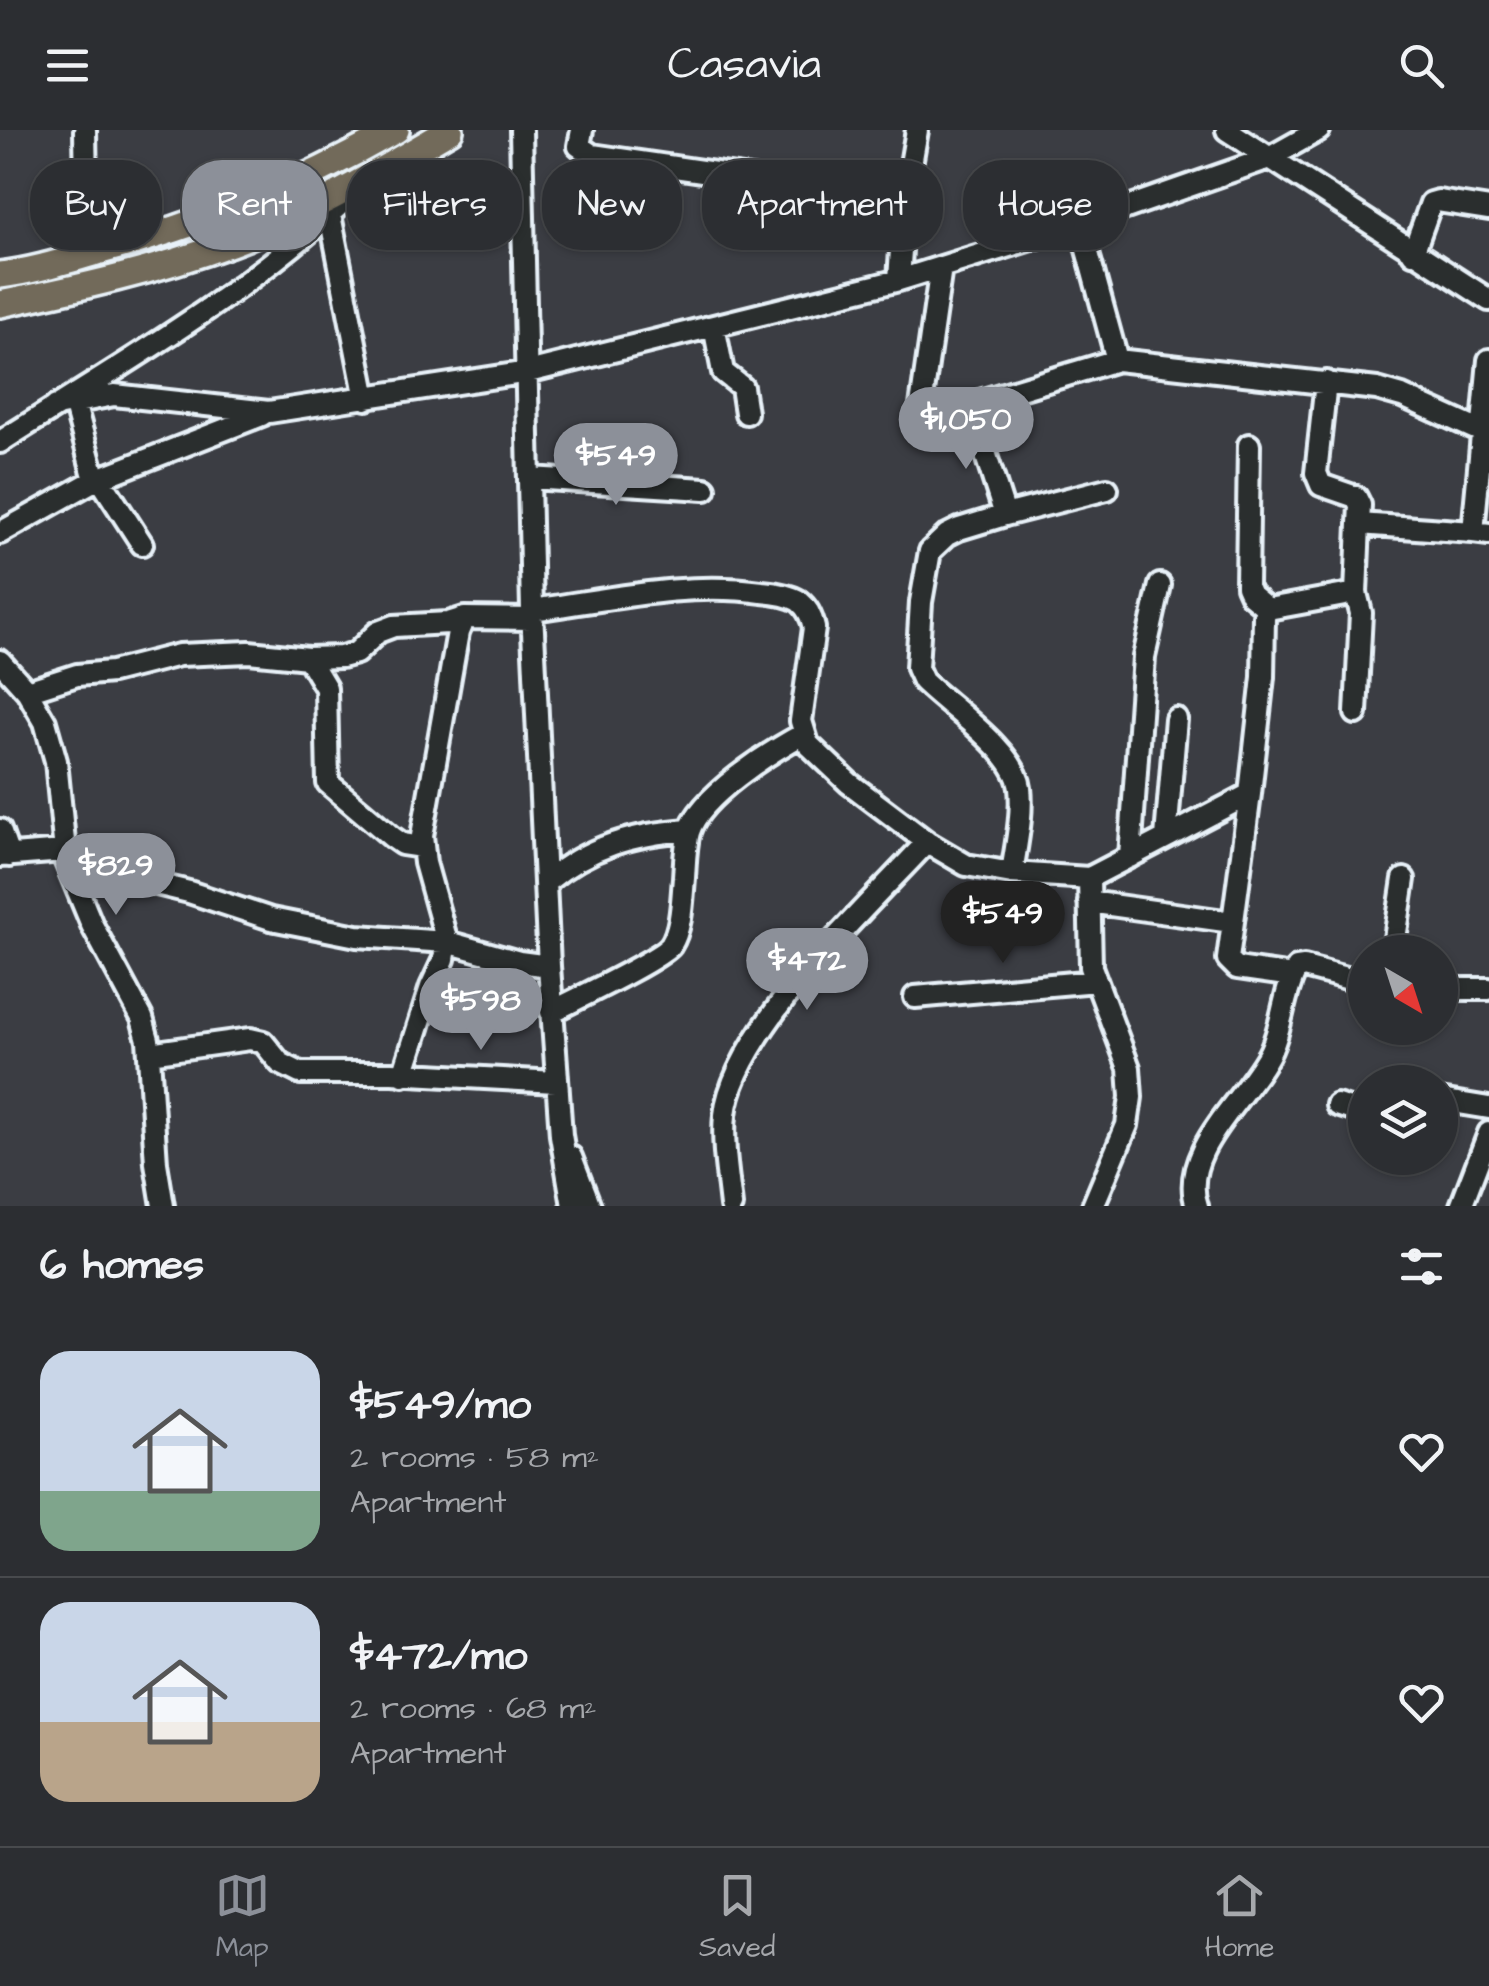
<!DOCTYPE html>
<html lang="en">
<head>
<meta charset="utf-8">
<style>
  :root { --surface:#2c2e32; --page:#34363a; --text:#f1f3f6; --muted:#a6a8ac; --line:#484a4d; --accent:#8c9099 }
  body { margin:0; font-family:"Architects Daughter",sans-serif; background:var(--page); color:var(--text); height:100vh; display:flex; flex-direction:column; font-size:38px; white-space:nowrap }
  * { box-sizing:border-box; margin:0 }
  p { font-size:32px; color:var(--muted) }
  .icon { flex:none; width:55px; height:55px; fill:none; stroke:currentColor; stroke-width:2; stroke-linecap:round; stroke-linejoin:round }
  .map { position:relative; height:1076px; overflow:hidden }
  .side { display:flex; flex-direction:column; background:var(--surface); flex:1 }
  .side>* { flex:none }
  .banner { position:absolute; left:30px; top:30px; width:1430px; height:90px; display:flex; gap:20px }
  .needle { width:65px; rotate:141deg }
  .controls { position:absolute; left:1348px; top:805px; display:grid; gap:20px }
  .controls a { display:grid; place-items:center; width:110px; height:110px; border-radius:50%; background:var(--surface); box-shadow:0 2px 8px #0004,0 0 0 2px var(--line); font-size:50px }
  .price { position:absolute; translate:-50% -85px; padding:0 22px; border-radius:35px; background:var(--accent); color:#fff; font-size:32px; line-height:65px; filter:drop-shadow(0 2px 5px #0008) }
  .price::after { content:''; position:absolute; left:50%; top:60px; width:30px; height:22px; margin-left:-15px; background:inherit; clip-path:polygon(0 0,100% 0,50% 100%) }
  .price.active { background:#222; color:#fff }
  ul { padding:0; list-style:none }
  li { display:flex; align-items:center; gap:30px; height:250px; padding:0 40px }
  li+li { border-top:2px solid var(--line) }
  li span { display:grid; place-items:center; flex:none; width:280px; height:200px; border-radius:30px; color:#555 }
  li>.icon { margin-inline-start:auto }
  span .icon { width:120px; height:120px; fill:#fffc; stroke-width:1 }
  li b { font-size:42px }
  h2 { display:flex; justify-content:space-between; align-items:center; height:120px; padding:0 40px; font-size:42px }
  .chip { padding:0 35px; border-radius:40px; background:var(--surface); box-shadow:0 2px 8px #0004,0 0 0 2px var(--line); font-size:35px; line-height:90px }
  .chip.active { background:var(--accent); color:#fff }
  header { display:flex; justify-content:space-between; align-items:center; height:130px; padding:0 40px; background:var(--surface); font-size:45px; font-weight:600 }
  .tabs { display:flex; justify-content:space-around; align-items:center; height:140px; border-top:2px solid var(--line); background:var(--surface); font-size:28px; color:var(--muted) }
  .tabs a { display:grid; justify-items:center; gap:5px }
  .tabs .active { color:var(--accent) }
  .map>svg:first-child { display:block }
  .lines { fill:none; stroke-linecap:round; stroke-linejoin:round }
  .minor-casing { stroke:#e8f1f8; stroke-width:28 }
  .major-casing { stroke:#e8f1f8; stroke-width:32 }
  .minor { stroke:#2a2d2e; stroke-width:20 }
  .major { stroke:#726b5a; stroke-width:25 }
</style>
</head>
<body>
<header><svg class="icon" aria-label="menu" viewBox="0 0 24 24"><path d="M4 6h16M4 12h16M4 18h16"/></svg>Casavia<svg class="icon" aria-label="search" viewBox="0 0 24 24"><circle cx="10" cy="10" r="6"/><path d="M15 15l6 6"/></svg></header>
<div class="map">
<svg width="1489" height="1076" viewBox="0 0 1489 1076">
  <rect width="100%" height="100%" fill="#3b3d43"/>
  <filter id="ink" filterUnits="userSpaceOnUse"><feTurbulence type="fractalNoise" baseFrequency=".01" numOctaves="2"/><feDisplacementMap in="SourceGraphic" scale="20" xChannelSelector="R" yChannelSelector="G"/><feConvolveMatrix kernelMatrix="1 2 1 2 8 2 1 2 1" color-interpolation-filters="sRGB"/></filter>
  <g filter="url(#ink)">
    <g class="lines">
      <g class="minor-casing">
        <path id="minor" d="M85,0l1,60 33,56
          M521,0l11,480 17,356 12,169 12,71
          M582,0l-3,16 13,9 302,44 10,6
          M1227,0l262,170
          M330,85l36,184
          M1080,94l37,136 260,29 25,7 80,36
          M1413,123l18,-50 7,-2 51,8
          M941,137l-20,139 7,5 47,10
          M899,150l5,-75 13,-75
          M714,196l9,46 19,15 4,26
          M1489,230l-16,172 16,2
          M1326,252l-10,91 5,12 35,12 4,8 -1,19 114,8
          M74,272l21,78
          M56,276l58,-11 155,17 259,-40 371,-92 181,-56 189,-66 50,-28
          M0,312c118,-75 257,-154 356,-253
          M1249,315l-2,141 4,9 17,14
          M530,348l175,11
          M100,349l42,65
          M1005,385l102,-26
          M0,403l95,-53 167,-65
          M1268,479l88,-16 3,-69
          M532,480c76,-10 153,-29 230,-18 12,1 27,3 37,9 9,7 13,17 15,27l-13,93 7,23 41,39 78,59 39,23 46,8 77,5 161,-84 13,-117 1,-61 4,-7
          M308,528l18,30 2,95 64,54 10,7 20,3
          M0,531l27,30 18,31 11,39 10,101 26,63 50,93 6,22 8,123 7,43
          M27,561l50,-16 35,-3 67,-17 70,-3 59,6 33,-1 15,-4 22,-21 16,-6 54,-3 16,-5 68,1
          M1356,583l5,-100 -5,-20
          M1250,664l-22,165 9,9 56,8
          M0,700l9,26
          M1166,707l10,-118
          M0,726l64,-5
          M1130,727l14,-200 16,-72
          M66,732l123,30 82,27 86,17 90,6 72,20 30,4
          M1012,743c4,-27 11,-58 8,-85 -4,-37 -71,-81 -97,-107l-6,-13 4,-66 9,-51 17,-16 12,-6 46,-14 -30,-94v-13l5,-7 137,-41
          M1089,748l2,89 38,101 2,29 -4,28 -34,81
          M546,752c43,-36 88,-48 143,-52
          M1089,772l143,20
          M1393,822l11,-73
          M1440,859h49
          M915,867l181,-16
          M551,882c21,-11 110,-53 120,-67 11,-17 11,-47 13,-67 1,-15 1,-31 5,-46 11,-36 81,-80 114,-98
          M149,923l101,-14 13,3 17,21 20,10h92l164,9
          M403,945l28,-88 13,-28 3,-17 -22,-79 -3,-27 36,-204 6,-14
          M1440,970l49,8
          M1337,975l28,9
          M571,1027l19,49
          M731,1076c-3,-29 -9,-62 -6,-91 8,-84 144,-210 202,-273
          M1197,1076c-20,-56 53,-110 74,-156 12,-26 12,-57 26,-82l7,-1 61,16
          M1461,1076l28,-73"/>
      </g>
      <g class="major-casing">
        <path id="major" d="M0,145c33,-4 65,-14 97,-23 108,-28 202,-67 299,-122
          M0,174c78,-16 155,-33 231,-61 76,-28 149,-72 219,-113"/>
      </g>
      <use href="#minor" class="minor"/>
      <use href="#major" class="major"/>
    </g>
  </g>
</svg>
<div class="controls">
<a><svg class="needle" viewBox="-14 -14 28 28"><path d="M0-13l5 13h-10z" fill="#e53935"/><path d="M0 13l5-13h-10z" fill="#a6a8ac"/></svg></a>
<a><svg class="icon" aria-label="layers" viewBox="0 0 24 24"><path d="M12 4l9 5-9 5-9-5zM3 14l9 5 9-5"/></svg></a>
</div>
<b class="price" style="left:966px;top:342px">$1,050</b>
<b class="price" style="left:616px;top:378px">$549</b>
<b class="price" style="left:116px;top:788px">$829</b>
<b class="price active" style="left:1003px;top:836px">$549</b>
<b class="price" style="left:807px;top:883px">$472</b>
<b class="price" style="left:481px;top:923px">$598</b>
<div class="banner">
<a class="chip">Buy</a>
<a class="chip active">Rent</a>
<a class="chip">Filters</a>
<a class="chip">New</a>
<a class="chip">Apartment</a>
<a class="chip">House</a>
</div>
</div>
<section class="side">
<h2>6 homes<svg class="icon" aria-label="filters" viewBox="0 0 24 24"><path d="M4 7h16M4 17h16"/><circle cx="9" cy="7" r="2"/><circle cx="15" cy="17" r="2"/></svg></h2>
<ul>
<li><span style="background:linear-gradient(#c9d6e8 70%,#7fa58c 0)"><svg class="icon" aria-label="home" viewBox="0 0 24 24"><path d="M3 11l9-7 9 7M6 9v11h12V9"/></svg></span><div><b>$549/mo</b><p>2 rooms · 58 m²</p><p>Apartment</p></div><svg class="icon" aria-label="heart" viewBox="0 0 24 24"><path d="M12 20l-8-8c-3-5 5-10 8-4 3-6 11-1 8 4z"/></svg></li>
<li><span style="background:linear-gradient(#c9d6e8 60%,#b9a48a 0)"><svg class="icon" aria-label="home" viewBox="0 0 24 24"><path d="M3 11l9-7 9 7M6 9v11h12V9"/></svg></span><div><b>$472/mo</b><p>2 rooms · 68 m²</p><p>Apartment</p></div><svg class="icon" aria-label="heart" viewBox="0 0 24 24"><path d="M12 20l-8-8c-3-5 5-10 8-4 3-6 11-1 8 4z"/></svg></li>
</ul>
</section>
<nav class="tabs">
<a class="active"><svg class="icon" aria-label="map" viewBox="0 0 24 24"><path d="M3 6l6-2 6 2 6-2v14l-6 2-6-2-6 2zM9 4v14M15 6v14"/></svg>Map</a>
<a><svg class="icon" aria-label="saved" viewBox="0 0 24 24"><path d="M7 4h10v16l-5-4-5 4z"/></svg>Saved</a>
<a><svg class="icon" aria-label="home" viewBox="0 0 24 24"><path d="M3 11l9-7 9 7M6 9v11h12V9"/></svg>Home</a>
</nav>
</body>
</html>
